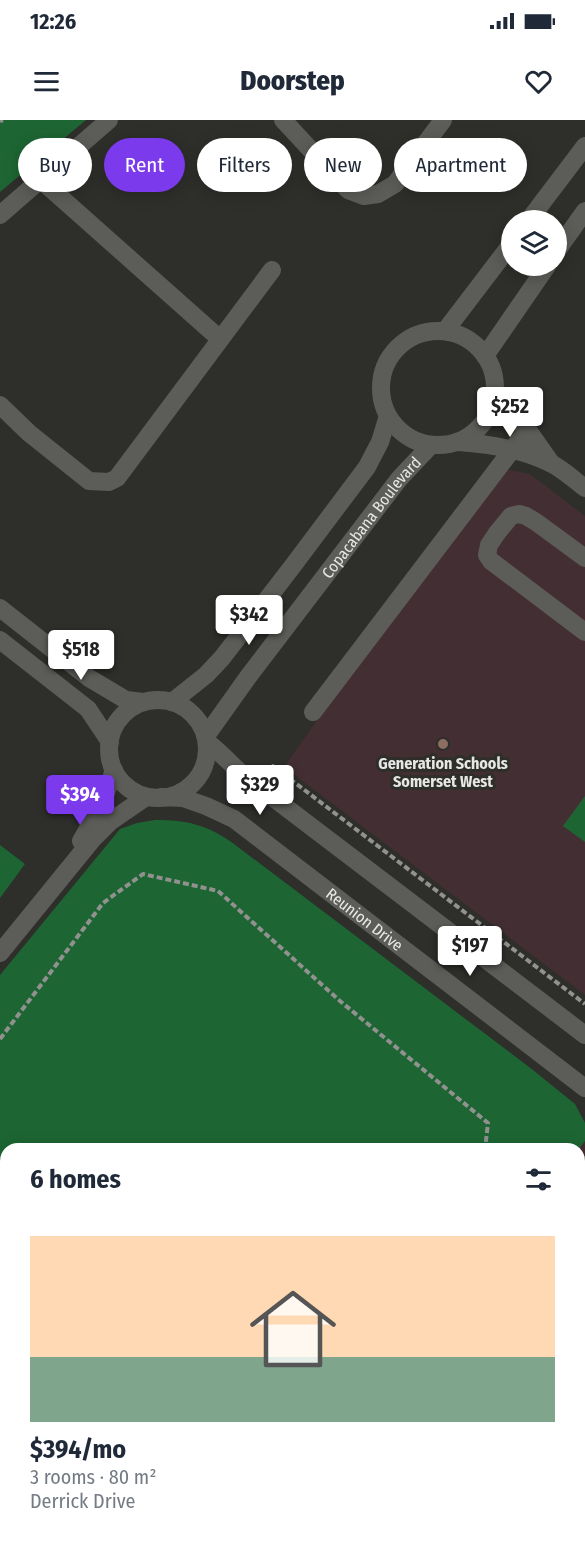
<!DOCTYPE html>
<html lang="en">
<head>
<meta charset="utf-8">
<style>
  :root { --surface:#fff; --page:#f6f6f7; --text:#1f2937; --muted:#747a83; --accent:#7c3aed }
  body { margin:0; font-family:"Fira Sans Condensed",sans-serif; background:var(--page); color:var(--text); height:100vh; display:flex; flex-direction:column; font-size:22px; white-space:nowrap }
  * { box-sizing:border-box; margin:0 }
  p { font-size:20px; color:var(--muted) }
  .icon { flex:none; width:33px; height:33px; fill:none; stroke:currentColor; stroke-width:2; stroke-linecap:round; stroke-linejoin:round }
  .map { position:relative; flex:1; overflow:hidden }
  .side { position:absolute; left:0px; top:1023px; width:585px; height:402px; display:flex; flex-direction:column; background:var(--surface); border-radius:18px 18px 0 0; box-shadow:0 3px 15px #0003 }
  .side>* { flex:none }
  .top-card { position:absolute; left:18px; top:18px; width:549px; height:54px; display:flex; gap:12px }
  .fabs { position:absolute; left:501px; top:90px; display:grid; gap:12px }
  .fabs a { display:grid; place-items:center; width:66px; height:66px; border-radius:50%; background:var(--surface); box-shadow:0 3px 15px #0003; font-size:30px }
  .price { position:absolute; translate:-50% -51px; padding:0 14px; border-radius:6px; background:#fff; color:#222; font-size:20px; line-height:39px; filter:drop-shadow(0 2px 3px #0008) }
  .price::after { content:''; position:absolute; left:50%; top:36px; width:18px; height:14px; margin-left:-9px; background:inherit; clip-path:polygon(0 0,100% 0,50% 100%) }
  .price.on { background:var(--accent); color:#fff }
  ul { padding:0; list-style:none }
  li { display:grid; align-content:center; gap:12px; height:318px; padding:0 30px }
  li span { display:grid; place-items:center; height:186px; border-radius:0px; color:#555 }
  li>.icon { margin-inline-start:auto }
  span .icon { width:108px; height:108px; fill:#fffc; stroke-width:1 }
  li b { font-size:26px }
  h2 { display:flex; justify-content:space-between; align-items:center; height:72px; padding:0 30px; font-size:26px }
  .pill { padding:0 21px; border-radius:27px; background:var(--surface); box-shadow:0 3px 15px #0003; font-size:21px; line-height:54px }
  .pill.on { background:var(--accent); color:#fff }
  .status { display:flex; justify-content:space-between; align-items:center; height:42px; padding:0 30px; background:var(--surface); direction:ltr }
  .status svg { height:16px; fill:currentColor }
  header { display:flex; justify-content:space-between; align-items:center; height:78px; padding:0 30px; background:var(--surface); font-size:27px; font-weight:800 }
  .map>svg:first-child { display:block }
  .commercial { fill:#432f32 }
  .education { fill:#432f33 }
  .green { fill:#1d6633 }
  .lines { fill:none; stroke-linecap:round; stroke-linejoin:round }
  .path { stroke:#91918f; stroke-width:4; stroke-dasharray:6 3; stroke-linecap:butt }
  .minor { stroke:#5c5c59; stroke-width:18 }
  .education-dot { fill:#8d6e63; stroke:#2e2e2b; stroke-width:2 }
  .labels { text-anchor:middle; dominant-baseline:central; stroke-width:6; stroke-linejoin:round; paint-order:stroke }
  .street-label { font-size:16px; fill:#e7e7e5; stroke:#2e2e2b }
  .poi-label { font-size:16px; font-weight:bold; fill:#e7e7e5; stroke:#2e2e2b }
</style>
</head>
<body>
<div class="status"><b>12:26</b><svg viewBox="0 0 49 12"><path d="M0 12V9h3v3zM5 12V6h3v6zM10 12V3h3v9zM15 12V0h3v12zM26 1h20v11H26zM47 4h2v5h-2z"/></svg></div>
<header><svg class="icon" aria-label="menu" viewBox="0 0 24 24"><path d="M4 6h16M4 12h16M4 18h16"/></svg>Doorstep<svg class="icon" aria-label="heart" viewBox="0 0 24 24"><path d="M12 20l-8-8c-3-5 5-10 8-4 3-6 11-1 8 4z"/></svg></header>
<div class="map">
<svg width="585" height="1425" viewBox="0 0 585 1425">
  <rect width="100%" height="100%" fill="#2e2e2b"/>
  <path class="commercial" d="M585,1021v404h-158l-8,-6h160v-390z"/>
  <path class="education" d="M492,341l12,8 26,5 55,42v479l-301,-228 32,-45 -13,-10z"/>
  <path class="green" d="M0,0h86l-86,72z
    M585,676v46l-22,-16z
    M155,700c32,0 53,5 79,24l299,226 42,34 10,19v18l-6,8h-573v390h413l8,6h-427v-570l120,-146 17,-6z
    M0,725l25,19 -25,34z"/>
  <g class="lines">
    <path class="path" d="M0,1l3,-1
      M270,651l3,-5 312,238
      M0,919l103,-136 40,-29 75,17 122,110 148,122 -3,26
      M336,1419l4,6"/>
    <g class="minor">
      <path d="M283,0l65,70 16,6 14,-2 17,-10 48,-64"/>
      <path d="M41,60l179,159"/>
      <path d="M0,95l109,-95"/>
      <path d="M529,100l56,-74"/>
      <path d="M556,132l29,-41"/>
      <circle cx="438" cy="268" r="57"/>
      <path d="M445,211l67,-88"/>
      <path d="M485,236l62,-90"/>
      <path d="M495,273l35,40 21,30"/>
      <path d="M0,285l29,28 60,48 20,1 8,-4 155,-208"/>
      <path d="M458,322c32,2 64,7 92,21 13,6 24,17 35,25"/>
      <path d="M585,438l-49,-36 -10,-6 -7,-2 -8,2 -14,17 -8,12 -2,10 4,6 94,71"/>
      <path d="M0,488l89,70 37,22 17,2"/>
      <path d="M0,520l88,69 22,33"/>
      <circle cx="158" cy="629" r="49"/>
      <path d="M172,582l34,-27 16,-17 73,-95 72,-96 13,-25 8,-26"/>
      <path d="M313,592l214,-282"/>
      <path id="s1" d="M206,616l42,-59 151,-198 32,-34"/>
      <path d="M207,622c13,10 23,21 35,32l343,261"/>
      <path id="s2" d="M161,677l22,1 23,8 28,13 351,269"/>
      <path d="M81,721l21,-37 12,-34"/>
      <path d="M0,833l92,-113 19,-19 35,-24"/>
      <path d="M579,1053l6,-8"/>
      <path d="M579,1226l6,-8"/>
      <path d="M579,1255l6,4"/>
      <path d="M579,1416l6,-7"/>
      <path d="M463,1419l8,6"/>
    </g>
  </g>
  <circle class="education-dot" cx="443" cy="624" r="6"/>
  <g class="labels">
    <g class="street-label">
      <text stroke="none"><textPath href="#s1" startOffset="274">Copacabana Boulevard</textPath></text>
      <text stroke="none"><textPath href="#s2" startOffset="242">Reunion Drive</textPath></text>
    </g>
    <g class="poi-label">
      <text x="443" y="643">Generation Schools<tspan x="443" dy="18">Somerset West</tspan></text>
    </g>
  </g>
</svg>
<div class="fabs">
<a><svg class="icon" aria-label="layers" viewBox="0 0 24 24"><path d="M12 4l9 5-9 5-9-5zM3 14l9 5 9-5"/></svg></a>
</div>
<b class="price" style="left:510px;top:318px">$252</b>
<b class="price" style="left:249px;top:526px">$342</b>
<b class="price" style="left:81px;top:561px">$518</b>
<b class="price" style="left:260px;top:696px">$329</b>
<b class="price on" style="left:80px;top:706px">$394</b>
<b class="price" style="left:470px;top:857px">$197</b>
<div class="top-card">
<a class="pill">Buy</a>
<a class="pill on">Rent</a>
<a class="pill">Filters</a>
<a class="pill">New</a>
<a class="pill">Apartment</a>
</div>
<section class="side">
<h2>6 homes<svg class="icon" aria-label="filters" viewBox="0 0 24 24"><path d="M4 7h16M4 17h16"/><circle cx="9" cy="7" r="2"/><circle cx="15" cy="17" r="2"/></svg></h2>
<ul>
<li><span style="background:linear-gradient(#ffd9b3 65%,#7fa58c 0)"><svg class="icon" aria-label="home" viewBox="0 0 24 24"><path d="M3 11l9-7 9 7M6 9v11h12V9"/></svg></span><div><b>$394/mo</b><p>3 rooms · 80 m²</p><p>Derrick Drive</p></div></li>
</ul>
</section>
</div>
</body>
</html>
